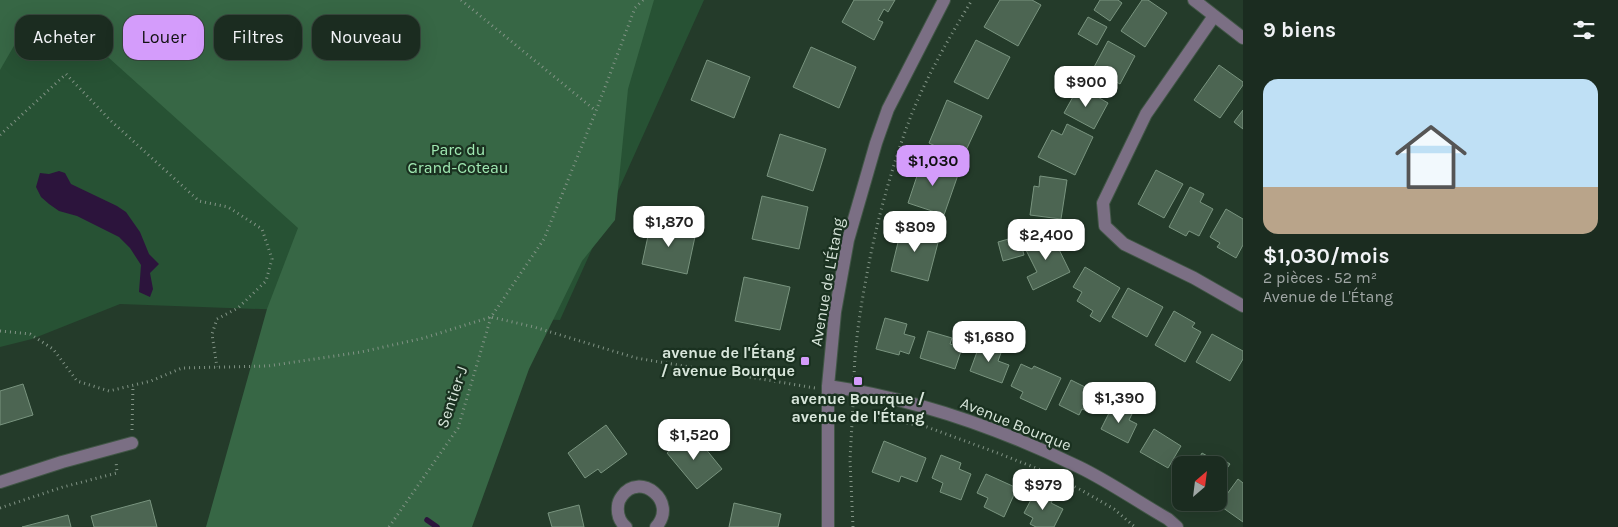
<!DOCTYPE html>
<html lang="fr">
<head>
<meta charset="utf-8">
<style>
  :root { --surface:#1b2c20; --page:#243429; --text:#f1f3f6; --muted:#a0a7a5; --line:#39483e; --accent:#d49cfb }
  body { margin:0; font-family:Karla,sans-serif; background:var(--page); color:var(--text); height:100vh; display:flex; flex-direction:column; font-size:19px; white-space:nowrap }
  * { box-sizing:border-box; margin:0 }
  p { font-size:16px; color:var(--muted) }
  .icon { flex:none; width:28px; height:28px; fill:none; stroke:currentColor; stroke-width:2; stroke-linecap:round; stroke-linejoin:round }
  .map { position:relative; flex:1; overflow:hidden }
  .side { display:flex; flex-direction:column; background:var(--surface); width:375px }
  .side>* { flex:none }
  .guide { position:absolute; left:15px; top:15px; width:475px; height:45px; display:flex; gap:10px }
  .needle { width:32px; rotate:28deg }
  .tools { position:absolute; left:1172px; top:456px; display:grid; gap:10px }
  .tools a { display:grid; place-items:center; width:55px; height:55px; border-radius:10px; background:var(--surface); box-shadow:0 5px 20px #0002,0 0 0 1px var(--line); font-size:25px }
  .price { position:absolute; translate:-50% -42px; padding:0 11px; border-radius:10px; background:#fff; color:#222; font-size:16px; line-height:32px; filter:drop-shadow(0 1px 2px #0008) }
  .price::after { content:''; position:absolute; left:50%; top:30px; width:15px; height:11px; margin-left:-8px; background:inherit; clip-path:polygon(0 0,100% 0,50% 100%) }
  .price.on { background:var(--accent); color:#111 }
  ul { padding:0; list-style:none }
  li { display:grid; align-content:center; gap:10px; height:265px; padding:0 20px }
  li span { display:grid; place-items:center; height:155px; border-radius:15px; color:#555 }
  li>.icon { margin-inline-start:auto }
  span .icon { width:90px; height:90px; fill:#fffc; stroke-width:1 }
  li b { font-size:21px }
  h2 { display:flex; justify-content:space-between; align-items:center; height:60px; padding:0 20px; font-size:21px }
  .tag { padding:0 18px; border-radius:15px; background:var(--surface); box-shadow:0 5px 20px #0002,0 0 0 1px var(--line); font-size:18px; line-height:45px }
  .tag.on { background:var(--accent); color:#111 }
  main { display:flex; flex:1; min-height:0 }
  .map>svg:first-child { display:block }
  .green { fill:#275234 }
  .forest { fill:#376745 }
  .water { fill:#2c143c }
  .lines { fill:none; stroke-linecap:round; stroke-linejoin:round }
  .stream { stroke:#2c143c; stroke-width:5.5 }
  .building { fill:#4c6552; stroke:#79947f }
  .minor-casing { stroke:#415646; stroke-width:14 }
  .path { stroke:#819385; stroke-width:3; stroke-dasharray:1 4; stroke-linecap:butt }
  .minor { stroke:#7b6f84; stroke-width:12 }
  .poi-dot { fill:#d49cfb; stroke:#1a3120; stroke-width:2 }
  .labels { text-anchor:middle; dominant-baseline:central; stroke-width:4.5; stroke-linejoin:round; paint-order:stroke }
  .park-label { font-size:16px; fill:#a0e9b2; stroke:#1a3120 }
  .street-label { font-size:16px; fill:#d8e6db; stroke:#1a3120 }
  .poi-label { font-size:16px; font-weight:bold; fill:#d8e6db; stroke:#1a3120; text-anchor:end }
</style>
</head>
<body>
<main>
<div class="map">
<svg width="1243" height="527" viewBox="0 0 1243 527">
  <rect width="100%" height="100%" fill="#243b2a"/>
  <path class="green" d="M0,0h704l-144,320 -440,-16 -88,35 -32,8z"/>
  <path class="forest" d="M0,0h654l-26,89 -13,131 -33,41 -53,108 -57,158h-266l61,-218 31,-81 -199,-179 -77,-17 -22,38z"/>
  <path class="water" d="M59,171l6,2 6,11 46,22 9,6 14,20 9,22 10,10 -9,9 3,16 -3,8 -11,-5 2,-27 -11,-17 -11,-11 -42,-21 -18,-5 -10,-7 -8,-7 -5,-10 4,-14 9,1z"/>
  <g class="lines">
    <path class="stream" d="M427,520l10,7"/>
  </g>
  <path class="building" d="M854,0h41l-7,12 -4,-3 -6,11 5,2 -9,18 -32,-18z
    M1000,0h32l9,5 -23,41 -34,-19z
    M1100,0h18l4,3 -12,18 -16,-11z
    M1142,0h6l19,13 -22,34 -24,-16z
    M1088,17l19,10 -10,18 -19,-11z
    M976,40l34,17 -22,42 -34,-17z
    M1108,41l27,15 -15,28 -27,-15z
    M811,47l45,20 -17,41 -46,-21z
    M707,60l43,17 -16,41 -43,-18z
    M1219,65l24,17v3l-23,33 -26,-18z
    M1079,86l29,17 -14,26 -30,-16z
    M947,100l35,16 -20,43 -33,-16z
    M1243,110v19l-9,-7z
    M1067,124l26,13 -18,38 -37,-18 14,-27 10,5z
    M780,134l46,15 -13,42 -46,-15z
    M923,158l36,14 -15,43 -36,-12z
    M1156,170l27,14 -19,34 -26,-14z
    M1040,176l27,4 -6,39 -31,-4 4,-29 5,1z
    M1190,187l14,7 -4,8 13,7 -14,27 -10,-5 -3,5 -17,-9z
    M762,196l46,11 -9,42 -47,-10z
    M1226,209l17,10v26l-7,13 -19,-11 3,-4 -10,-6z
    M651,222l45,10 -9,42 -45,-10z
    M902,226l38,9 -12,46 -37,-10z
    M1051,233l19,39 -37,18 -6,-13 10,-5 -13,-26z
    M1019,236l5,19 -21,6 -5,-19z
    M1085,267l35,21 -20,34 -10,-6 3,-5 -16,-10 5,-9 -9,-5z
    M744,277l46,10 -10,43 -45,-9z
    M1128,288l35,19 -16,30 -35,-20z
    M1174,311l21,12 -3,4 9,5 -16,30 -30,-17z
    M885,318l22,6 -3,10 11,3 -6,17 -9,-3 -1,4 -23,-6z
    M928,331l24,7 -2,6 12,4 -7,21 -35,-11z
    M1212,334l31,17v8l-13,22 -34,-19z
    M981,341l21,9 -4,11 11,4 -7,18 -32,-12z
    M1021,364l11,5 2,-3 27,12 -15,32 -26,-12 3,-6 -12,-6z
    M1071,380l30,15 -9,18 -10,-4 -3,6 -20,-10z
    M23,384l10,31 -33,10v-34z
    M1113,405l19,9 -3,6 8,4 -9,19 -27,-14z
    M606,425l21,29 -26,19 -3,-4 -13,9 -17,-25z
    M1154,429l27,17 -13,22 -28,-16z
    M692,432l30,37 -25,20 -30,-36z
    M884,441l42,17 -9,24 -16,-6 -2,6 -27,-10z
    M1202,453l14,8 3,-4 11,7 -7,10 3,1 -7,12v-22h-24z
    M941,455l20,8 -2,6 12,5 -10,26 -21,-8 3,-9 -11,-5z
    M986,474l31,14 -13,29 -20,-10 4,-9 -11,-5z
    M1238,479l5,4v39l-24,-17z
    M1047,492l8,4 -4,7 12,6 -9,18h-18l-6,-3 3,-6 -9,-5 10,-19 9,5z
    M150,500l7,27h-63l-3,-11z
    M734,503l47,11 -3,13h-49z
    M579,505l5,22h-32l-4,-14z
    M68,515l3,12h-49z"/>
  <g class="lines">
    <g class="minor-casing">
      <path id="minor" d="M1194,0l49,38
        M1214,16l-68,98 -43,89 2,23 19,18 70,34 49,28
        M828,386c88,13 171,42 251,81 31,15 59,35 89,52l9,8
        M0,482l62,-20 70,-19
        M626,527c-6,-5 -9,-12 -8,-21 0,-4 1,-6 4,-10 17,-25 57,5 34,31
        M828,527v-141l7,-74 13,-72 28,-97 12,-34 56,-109"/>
    </g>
    <path class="path" d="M461,0l135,111
      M643,0l-8,8 -39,103 -52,128 -53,78 43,10 102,31 179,30
      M0,135l66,-61 44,46 89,81 29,6 34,22 10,30 -6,22 -28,27 -21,11 -5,15 5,33
      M0,331l30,3 23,15 24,32 32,10 42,-10 31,-13 86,-2 93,-14 63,-14 67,-21
      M854,377c1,-33 6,-66 12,-98 9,-50 22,-99 39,-147 16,-46 42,-91 67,-132
      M853,422l21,-5 53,10 68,25 51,20 37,19 31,18 21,18
      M132,430l1,-45
      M0,508l63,-21 54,-14 -1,-12
      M389,527l69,-99 33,-111
      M853,527l-3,-67 3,-55"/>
    <use href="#minor" class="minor"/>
  </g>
  <g class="poi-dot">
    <rect x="800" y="356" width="10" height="10" rx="2.5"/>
    <rect x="853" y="376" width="10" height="10" rx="2.5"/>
  </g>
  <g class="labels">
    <g class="park-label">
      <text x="458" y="149">Parc du<tspan x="458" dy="18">Grand-Coteau</tspan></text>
    </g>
    <g class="street-label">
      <text transform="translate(827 282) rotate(-80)">Avenue de L'Étang</text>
      <text transform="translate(452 397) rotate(-71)">Sentier-J</text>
      <text transform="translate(1016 424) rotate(22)">Avenue Bourque</text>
    </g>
    <g class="poi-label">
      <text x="795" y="352">avenue de l'Étang<tspan x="795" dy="18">/ avenue Bourque</tspan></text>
      <text x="858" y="398" text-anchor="middle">avenue Bourque /<tspan x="858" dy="18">avenue de l'Étang</tspan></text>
    </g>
  </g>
</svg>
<div class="tools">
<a><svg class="needle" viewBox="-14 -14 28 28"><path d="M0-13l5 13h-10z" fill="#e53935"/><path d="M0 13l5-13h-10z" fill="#a0a7a5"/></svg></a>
</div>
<b class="price" style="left:1086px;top:108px">$900</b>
<b class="price on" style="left:933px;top:187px">$1,030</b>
<b class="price" style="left:669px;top:248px">$1,870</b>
<b class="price" style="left:915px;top:253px">$809</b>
<b class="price" style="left:1046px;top:261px">$2,400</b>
<b class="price" style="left:989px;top:363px">$1,680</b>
<b class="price" style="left:1119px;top:424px">$1,390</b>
<b class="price" style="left:694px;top:461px">$1,520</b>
<b class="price" style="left:1043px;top:511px">$979</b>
<div class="guide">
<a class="tag">Acheter</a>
<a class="tag on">Louer</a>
<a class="tag">Filtres</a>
<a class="tag">Nouveau</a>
</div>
</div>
<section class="side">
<h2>9 biens<svg class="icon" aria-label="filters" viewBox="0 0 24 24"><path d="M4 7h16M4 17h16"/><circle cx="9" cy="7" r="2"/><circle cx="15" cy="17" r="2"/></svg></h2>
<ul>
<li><span style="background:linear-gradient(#bfe0f5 70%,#b9a48a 0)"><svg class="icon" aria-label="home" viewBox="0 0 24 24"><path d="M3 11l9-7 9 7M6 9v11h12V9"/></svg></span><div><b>$1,030/mois</b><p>2 pièces · 52 m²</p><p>Avenue de L'Étang</p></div></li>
</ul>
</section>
</main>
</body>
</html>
